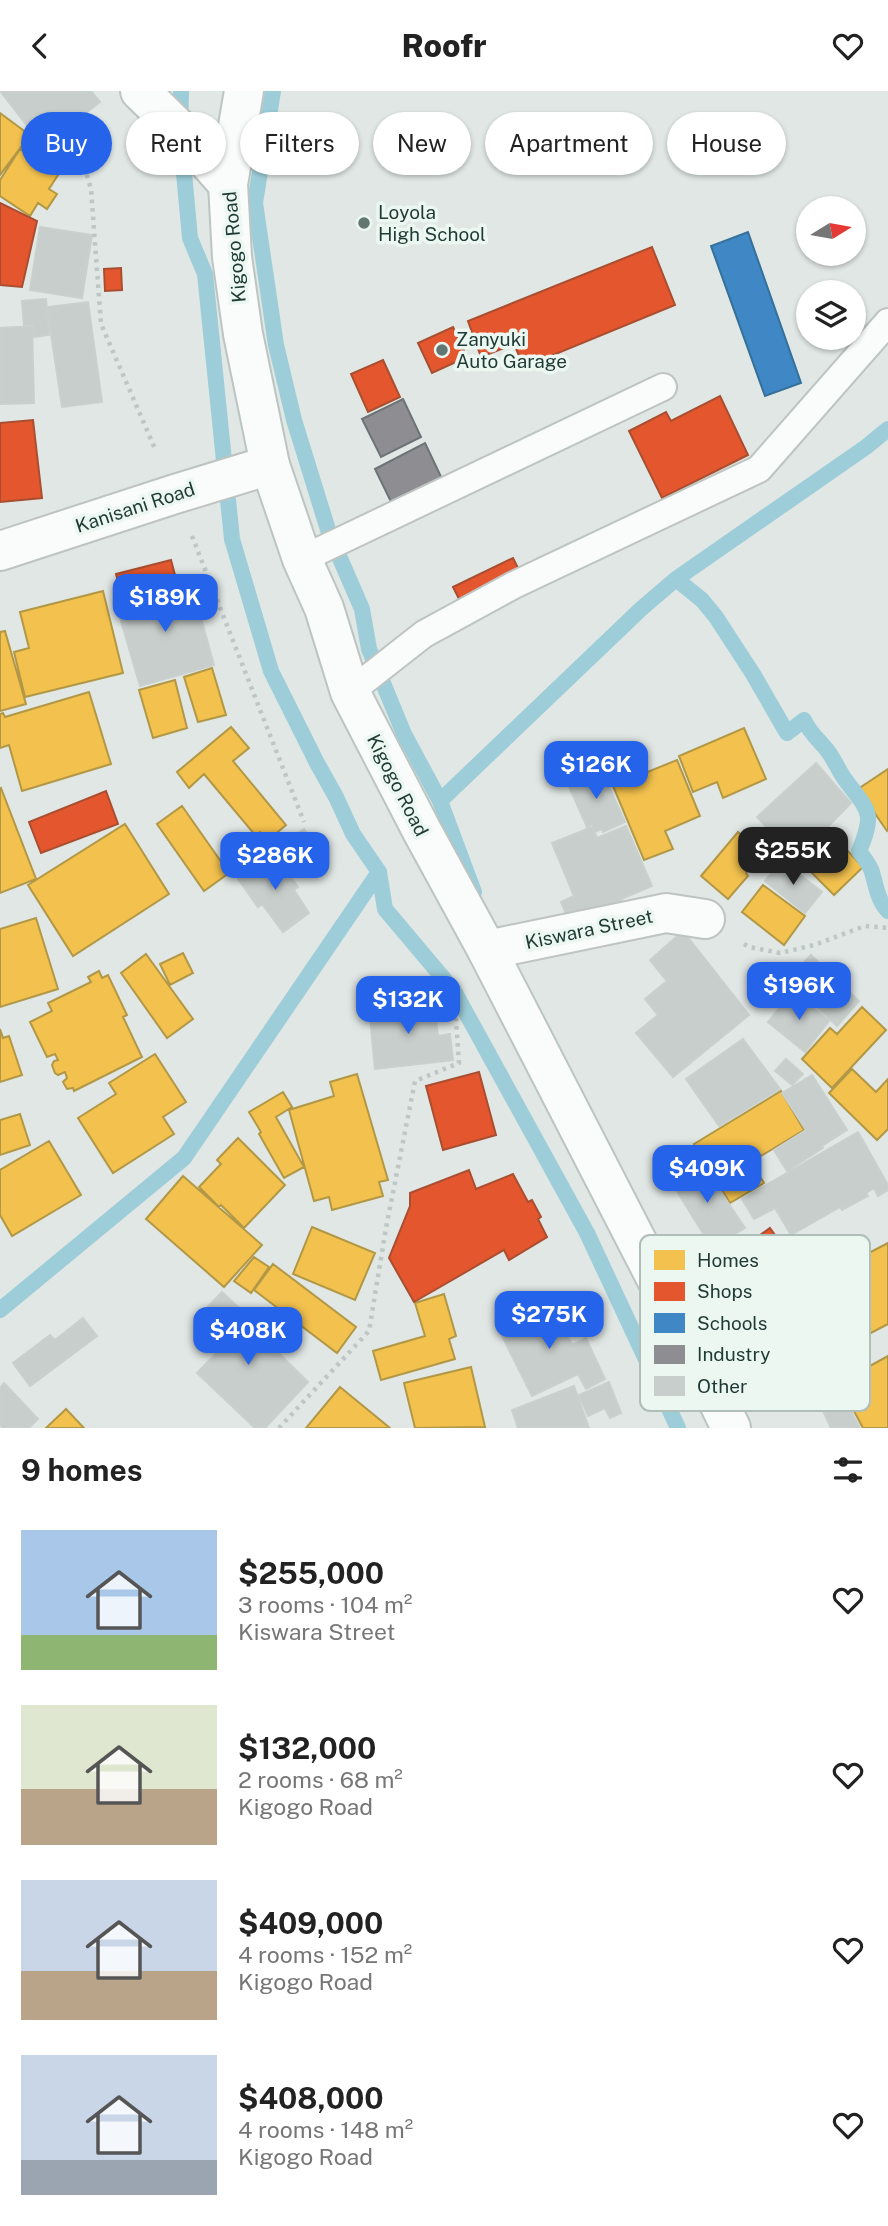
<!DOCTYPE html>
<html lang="en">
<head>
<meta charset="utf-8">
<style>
  :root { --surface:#fff; --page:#f2f2f2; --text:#222; --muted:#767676; --accent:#2563eb }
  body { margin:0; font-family:"Public Sans",sans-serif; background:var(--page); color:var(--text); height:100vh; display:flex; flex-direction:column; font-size:26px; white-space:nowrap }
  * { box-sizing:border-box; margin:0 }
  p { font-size:23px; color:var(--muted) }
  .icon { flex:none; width:38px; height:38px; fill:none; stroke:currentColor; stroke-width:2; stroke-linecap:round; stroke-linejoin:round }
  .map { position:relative; height:1337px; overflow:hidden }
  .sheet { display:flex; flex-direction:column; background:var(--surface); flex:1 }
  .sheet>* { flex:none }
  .top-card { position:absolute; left:21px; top:21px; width:847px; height:63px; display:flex; gap:14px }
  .needle { width:46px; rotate:79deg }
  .fabs { position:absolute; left:796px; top:105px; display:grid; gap:14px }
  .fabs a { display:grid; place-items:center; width:70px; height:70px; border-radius:50%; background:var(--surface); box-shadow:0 2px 5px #0004; font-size:35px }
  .price { position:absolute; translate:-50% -60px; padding:0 16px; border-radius:14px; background:var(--accent); color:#fff; font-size:23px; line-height:46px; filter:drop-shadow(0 2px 4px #0008) }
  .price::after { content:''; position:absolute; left:50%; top:42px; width:21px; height:16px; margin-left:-10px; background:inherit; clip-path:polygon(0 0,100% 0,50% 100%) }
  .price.selected { background:#222; color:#fff }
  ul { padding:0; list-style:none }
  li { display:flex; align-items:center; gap:21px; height:175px; padding:0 21px }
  li span { display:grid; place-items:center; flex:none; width:196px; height:140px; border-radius:0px; color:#555 }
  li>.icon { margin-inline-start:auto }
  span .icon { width:84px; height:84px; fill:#fffc; stroke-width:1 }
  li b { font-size:30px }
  h2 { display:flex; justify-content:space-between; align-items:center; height:84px; padding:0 21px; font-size:30px }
  .pill { padding:0 24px; border-radius:32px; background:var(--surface); box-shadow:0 2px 5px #0004; font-size:24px; line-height:63px }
  .pill.selected { background:var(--accent); color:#fff }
  header { display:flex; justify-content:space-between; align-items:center; height:91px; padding:0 21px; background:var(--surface); font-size:32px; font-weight:800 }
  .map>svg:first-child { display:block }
  .homes { fill:#f2c14e; stroke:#b29846; stroke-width:2 }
  .shops { fill:#e4572e; stroke:#a94e30; stroke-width:2 }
  .schools { fill:#3f88c5; stroke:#35719a; stroke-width:2 }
  .industry { fill:#8d8d92; stroke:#6c7476; stroke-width:2 }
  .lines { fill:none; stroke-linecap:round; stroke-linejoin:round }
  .stream { stroke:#9dcdd8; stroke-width:16 }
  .building { fill:#c7cecb; stroke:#c9d0cd; stroke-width:2 }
  .lane-casing { stroke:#bdc4c1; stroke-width:30 }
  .street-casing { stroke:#bdc4c1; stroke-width:42 }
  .secondary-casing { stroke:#bcc5c2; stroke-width:42 }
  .path { stroke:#bec7c5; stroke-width:4.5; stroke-dasharray:3.5 5; stroke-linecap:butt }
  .lane { stroke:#fafbfb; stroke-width:26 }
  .street { stroke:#fafbfb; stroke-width:38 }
  .secondary { stroke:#fafbfb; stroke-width:38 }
  .poi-dot { fill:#627772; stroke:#edf7f2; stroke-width:2.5 }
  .labels { text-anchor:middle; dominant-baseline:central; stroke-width:7; stroke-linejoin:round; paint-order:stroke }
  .poi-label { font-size:19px; fill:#1e3a34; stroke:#edf7f2; text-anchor:start }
  .street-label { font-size:19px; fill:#1e3a34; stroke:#edf7f2 }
  .key { fill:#edf7f2; stroke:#afbeb9; stroke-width:2 }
  .key-label { font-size:19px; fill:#1e3a34 }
</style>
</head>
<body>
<header><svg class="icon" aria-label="back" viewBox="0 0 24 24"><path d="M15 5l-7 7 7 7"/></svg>Roofr<svg class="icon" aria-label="heart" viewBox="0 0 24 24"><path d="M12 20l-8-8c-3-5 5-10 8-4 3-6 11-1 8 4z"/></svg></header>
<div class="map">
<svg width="888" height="1337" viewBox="0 0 888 1337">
  <rect width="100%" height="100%" fill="#e0e7e4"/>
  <path class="homes" d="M0,22l35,26 -10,13 -4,-5 -21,28z
    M20,58l38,26 -9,14 8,5 -10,15 -9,-6 -8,13 -30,-20v-16z
    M103,500l20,82 -98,24 -11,-45 15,-4 -9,-36z
    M5,540l21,73 -26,7v-79z
    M212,577l14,47 -28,7 -14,-45z
    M175,589l12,48 -34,10 -14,-48z
    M89,601l22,72 -89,27 -13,-46 -9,3v-34l3,-1 2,4z
    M231,636l18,21 -16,13 53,64 -19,16 -7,-9 -5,3 -51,-61 -15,14 -12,-16z
    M744,637l22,51 -43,19 -6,-16 -24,10 -14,-36z
    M677,669l23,56 -35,15 8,18 -29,11 -31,-74z
    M888,678v61l-1,1 -29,-42z
    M1,697l35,91 -36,14v-104z
    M182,715l47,67 -25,18 -47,-67z
    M125,733l44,70 -96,62 -45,-71z
    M828,739l35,37 -29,28 -35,-35z
    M738,741l24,21 -16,20 2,3 -20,23 -27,-23z
    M763,794l42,31 -21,29 -42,-33z
    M36,827l22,71 -58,18v-78z
    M183,862l10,20 -23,12 -10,-21z
    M146,863l47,65 -26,19 -46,-65z
    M99,880l3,7 6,-3 19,40 -4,2 19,40 -68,34 -1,-3 -6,1 -4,-7 4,-4 -2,-6 -7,3 -3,-2 -3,-8 2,-4 4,-1 -3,-6 -8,3 -17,-35 22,-11 -4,-8 43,-21 -3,-5z
    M862,916l24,23 -54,58 -30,-29 28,-31 7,6z
    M0,938l3,9 6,-2 13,39 -22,7z
    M155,963l31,48 -23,15 11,17 -61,39 -35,-55 38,-24 -7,-11z
    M852,978l24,23 12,-13v50l-11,11 -48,-47z
    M357,983l31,106 -9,2 4,14 -51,14 -3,-13 -15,4 -25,-91 45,-14 -4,-14z
    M781,1000l23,39 -53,32 13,21 -34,20 -36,-59z
    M283,1001l9,15 -16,10 28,50 -20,11 -25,-44 2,-2 -12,-20z
    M20,1023l10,31 -30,10v-35z
    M238,1047l47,47 -41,43 -23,-23 -2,2 -20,-20 22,-23 -4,-4z
    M49,1050l32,54 -69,41 -12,-21v-45z
    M183,1085l79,69 -38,42 -78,-68z
    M312,1136l63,26 -20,47 -62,-26z
    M888,1152v81l-40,21 -33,-64z
    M254,1166l15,10 -18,26 -17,-12z
    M273,1173l83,63 -19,26 -83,-63z
    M444,1203l12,42 -7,3 6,20 -74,21 -8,-29 52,-15 -10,-33z
    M888,1265v72h-25l-24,-45z
    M471,1276l14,60 -70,1 -11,-45z
    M340,1296l50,41h-84z
    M66,1318l18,19h-38z"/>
  <path class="shops" d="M0,112l37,18 -15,66 -22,-2z
    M652,156l23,58 -151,62 -10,-23 -33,13 -13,-36z
    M121,177l1,22 -17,1 -1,-22z
    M453,236l14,30 -35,16 -14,-30z
    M383,269l17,37 -32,15 -17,-38z
    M720,305l28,59 -86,43 -33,-67 37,-19 5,9z
    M33,329l9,78 -42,4v-79z
    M513,467l7,14 -60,29 -7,-14z
    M171,469l7,26 -16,4 -1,-5 -39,11 -6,-22z
    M106,700l12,33 -77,29 -12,-31z
    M479,981l17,63 -53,15 -17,-64z
    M469,1079l7,19 37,-15 15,28 4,-2 9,17 -3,2 9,18 -38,23 -5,-10 -90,52 -25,-44 21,-52v-13z
    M770,1137l18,25 -28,20 -18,-25z"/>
  <path class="schools" d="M748,141l53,151 -36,13 -54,-150z"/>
  <path class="industry" d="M403,308l18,38 -40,20 -19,-38z
    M425,352l19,40 -50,25 -19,-39z"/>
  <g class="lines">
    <path class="stream" d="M181,0l-1,39 10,108 15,36 27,265 39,132 46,92 19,34 17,37 26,38 6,37 69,82 133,242 91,195
      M273,0l-18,112 21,142 18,75 35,113 33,76 7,40 35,85 36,67 34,91
      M676,488l26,21 14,17 37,57 34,59 17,-13c6,13 14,19 23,30 7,9 11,19 17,28 24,33 32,33 15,73 5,7 11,14 13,21 4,14 6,29 16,39
      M440,710l202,-193 34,-29 190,-132 22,-18
      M0,1219l184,-152 195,-286"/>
  </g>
  <path class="building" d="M0,0h91l9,11 -57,44z
    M40,136l52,8 -10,63 -52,-8z
    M46,208l3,36 -16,2v-12l-9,1 -2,-25z
    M88,211l14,100 -40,5 -15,-100z
    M32,235l2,77 -34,1v-76z
    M191,491l23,83 -74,21 -24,-82z
    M816,672l35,40 -30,31 -2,-3 -10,10 4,5 -16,14 -40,-43z
    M600,676l25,55 -22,10 -1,-3 -7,3 -3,-8 -5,3 -20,-45z
    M626,735l26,60 -31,13 3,7 -52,22 -11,-26 13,-6 -22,-53 40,-16 5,11z
    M304,738l18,28 -28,18 -18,-27z
    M274,762l24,34 -4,3 15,23 -26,19 -21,-28 -4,3 -20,-28z
    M781,769l41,32 -17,21 -40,-32z
    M683,840l66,84 -76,62 -37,-44 22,-18 -13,-16 22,-18 -17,-21z
    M811,864l48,46 -22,25 -49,-47z
    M793,900l36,30 -24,31 -37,-30z
    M434,910l4,35 12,-2 3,26 -78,9 -6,-61z
    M743,948l37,50 -61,37 -33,-47z
    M786,968l17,15 -11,11 -17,-14z
    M812,984l35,55 -25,16 1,2 -36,23 -13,-21 32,-20 -24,-37z
    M858,1041l30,53v5l-10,6 -4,-8 -8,5 2,3 -26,14 -2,-3 -49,28 -16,-27 -21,11 -12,-20z
    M700,1070l45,67 -33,20 -42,-68z
    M222,1201l31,29 -3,4 58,57 -43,46h-10l-58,-55 30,-31 -28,-26z
    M551,1211l21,43 14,-7 19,41 -19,10 -8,-15 -46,22 -34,-68z
    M83,1227l14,18 -67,50 -17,-23 37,-28 5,5z
    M609,1291l12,31 -11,5 -5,-10 -17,8 -9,-21z
    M4,1292l34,36 -9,9h-26l-3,-3v-37z
    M574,1295l15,42h-71l-6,-18z
    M839,1298l21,39h-29l-13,-28z"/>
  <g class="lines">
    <g class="lane-casing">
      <path id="lane" d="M302,468l361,-172
        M350,601l74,-58 90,-49 245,-116 129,-147"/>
    </g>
    <g class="street-casing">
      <path id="street" d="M140,0l40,39 48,54
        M0,460l175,-57 95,-29
        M487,859l179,-37 39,6"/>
    </g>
    <g class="secondary-casing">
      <path id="secondary" d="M244,0l-16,93 4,73 11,77 27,131 32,94 22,49 26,84 72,139 65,119 207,402 37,76"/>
    </g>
    <path class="path" d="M75,43l16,55 10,135 55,127
      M192,445l112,286
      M744,853l5,3 31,6 34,-8 51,-19 23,2
      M279,1337l90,-97 17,-103 29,-147 44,-18 -5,-72"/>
    <use href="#lane" class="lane"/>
    <use href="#street" class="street"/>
    <use href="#secondary" class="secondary"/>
  </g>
  <g class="poi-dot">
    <circle cx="364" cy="132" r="7"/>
    <circle cx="442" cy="259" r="7"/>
  </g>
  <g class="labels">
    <g class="poi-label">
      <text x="378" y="121">Loyola<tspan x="378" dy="22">High School</tspan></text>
      <text x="456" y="248">Zanyuki<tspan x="456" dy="22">Auto Garage</tspan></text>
    </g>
    <g class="street-label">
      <text transform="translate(234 156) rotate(-95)">Kigogo Road</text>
      <text transform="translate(135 416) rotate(-18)">Kanisani Road</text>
      <text transform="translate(398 694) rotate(63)">Kigogo Road</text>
      <text transform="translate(589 838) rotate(-12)">Kiswara Street</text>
    </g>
  </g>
  <rect x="640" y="1144" width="230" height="176" rx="10" class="key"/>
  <rect x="654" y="1159" width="31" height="20" fill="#f2c14e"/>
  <rect x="654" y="1191" width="31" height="19" fill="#e4572e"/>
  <rect x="654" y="1222" width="31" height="20" fill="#3f88c5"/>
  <rect x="654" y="1254" width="31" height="19" fill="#8d8d92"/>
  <rect x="654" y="1285" width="31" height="20" fill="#c7cecb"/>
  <g class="key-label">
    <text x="697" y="1176">Homes</text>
    <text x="697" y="1207">Shops</text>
    <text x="697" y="1239">Schools</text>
    <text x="697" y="1270">Industry</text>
    <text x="697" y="1302">Other</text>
  </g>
</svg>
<div class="fabs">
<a><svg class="needle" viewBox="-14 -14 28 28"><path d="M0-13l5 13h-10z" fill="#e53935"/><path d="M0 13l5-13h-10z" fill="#767676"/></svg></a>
<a><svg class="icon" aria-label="layers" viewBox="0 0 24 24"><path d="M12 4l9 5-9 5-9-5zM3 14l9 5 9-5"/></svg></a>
</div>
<b class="price" style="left:165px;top:543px">$189K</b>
<b class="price" style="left:596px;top:710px">$126K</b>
<b class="price selected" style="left:793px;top:796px">$255K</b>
<b class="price" style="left:275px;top:801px">$286K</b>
<b class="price" style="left:799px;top:931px">$196K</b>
<b class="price" style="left:408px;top:945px">$132K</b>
<b class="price" style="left:707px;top:1114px">$409K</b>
<b class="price" style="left:549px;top:1260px">$275K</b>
<b class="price" style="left:248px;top:1276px">$408K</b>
<div class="top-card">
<a class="pill selected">Buy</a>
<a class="pill">Rent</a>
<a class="pill">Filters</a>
<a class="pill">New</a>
<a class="pill">Apartment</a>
<a class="pill">House</a>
</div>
</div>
<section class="sheet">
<h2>9 homes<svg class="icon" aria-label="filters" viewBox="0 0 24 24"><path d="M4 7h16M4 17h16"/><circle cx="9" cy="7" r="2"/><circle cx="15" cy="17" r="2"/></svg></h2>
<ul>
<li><span style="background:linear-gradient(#a9c7e8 75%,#8fb573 0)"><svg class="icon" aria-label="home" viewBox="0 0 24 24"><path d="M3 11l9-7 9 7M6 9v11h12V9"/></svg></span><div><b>$255,000</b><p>3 rooms · 104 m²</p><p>Kiswara Street</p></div><svg class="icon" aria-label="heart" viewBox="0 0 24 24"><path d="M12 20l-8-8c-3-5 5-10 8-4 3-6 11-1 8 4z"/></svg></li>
<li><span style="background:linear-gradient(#dfe7d0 60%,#b9a48a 0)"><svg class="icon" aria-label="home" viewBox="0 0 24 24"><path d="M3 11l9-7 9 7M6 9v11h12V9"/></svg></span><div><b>$132,000</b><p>2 rooms · 68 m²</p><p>Kigogo Road</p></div><svg class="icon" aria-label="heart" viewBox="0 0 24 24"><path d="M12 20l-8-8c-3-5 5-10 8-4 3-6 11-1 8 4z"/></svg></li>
<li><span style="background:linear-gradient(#c9d6e8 65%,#b9a48a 0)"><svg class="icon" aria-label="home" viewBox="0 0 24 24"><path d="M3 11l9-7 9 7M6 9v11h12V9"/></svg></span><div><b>$409,000</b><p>4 rooms · 152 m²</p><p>Kigogo Road</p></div><svg class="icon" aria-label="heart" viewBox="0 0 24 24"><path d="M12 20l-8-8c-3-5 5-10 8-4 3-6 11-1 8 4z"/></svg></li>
<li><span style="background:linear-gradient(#c9d6e8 75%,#9aa5b1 0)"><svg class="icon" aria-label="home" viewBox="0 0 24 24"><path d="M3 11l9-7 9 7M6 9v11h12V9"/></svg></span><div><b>$408,000</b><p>4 rooms · 148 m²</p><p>Kigogo Road</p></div><svg class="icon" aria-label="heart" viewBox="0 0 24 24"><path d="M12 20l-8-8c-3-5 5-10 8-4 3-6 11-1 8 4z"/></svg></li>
</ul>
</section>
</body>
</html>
